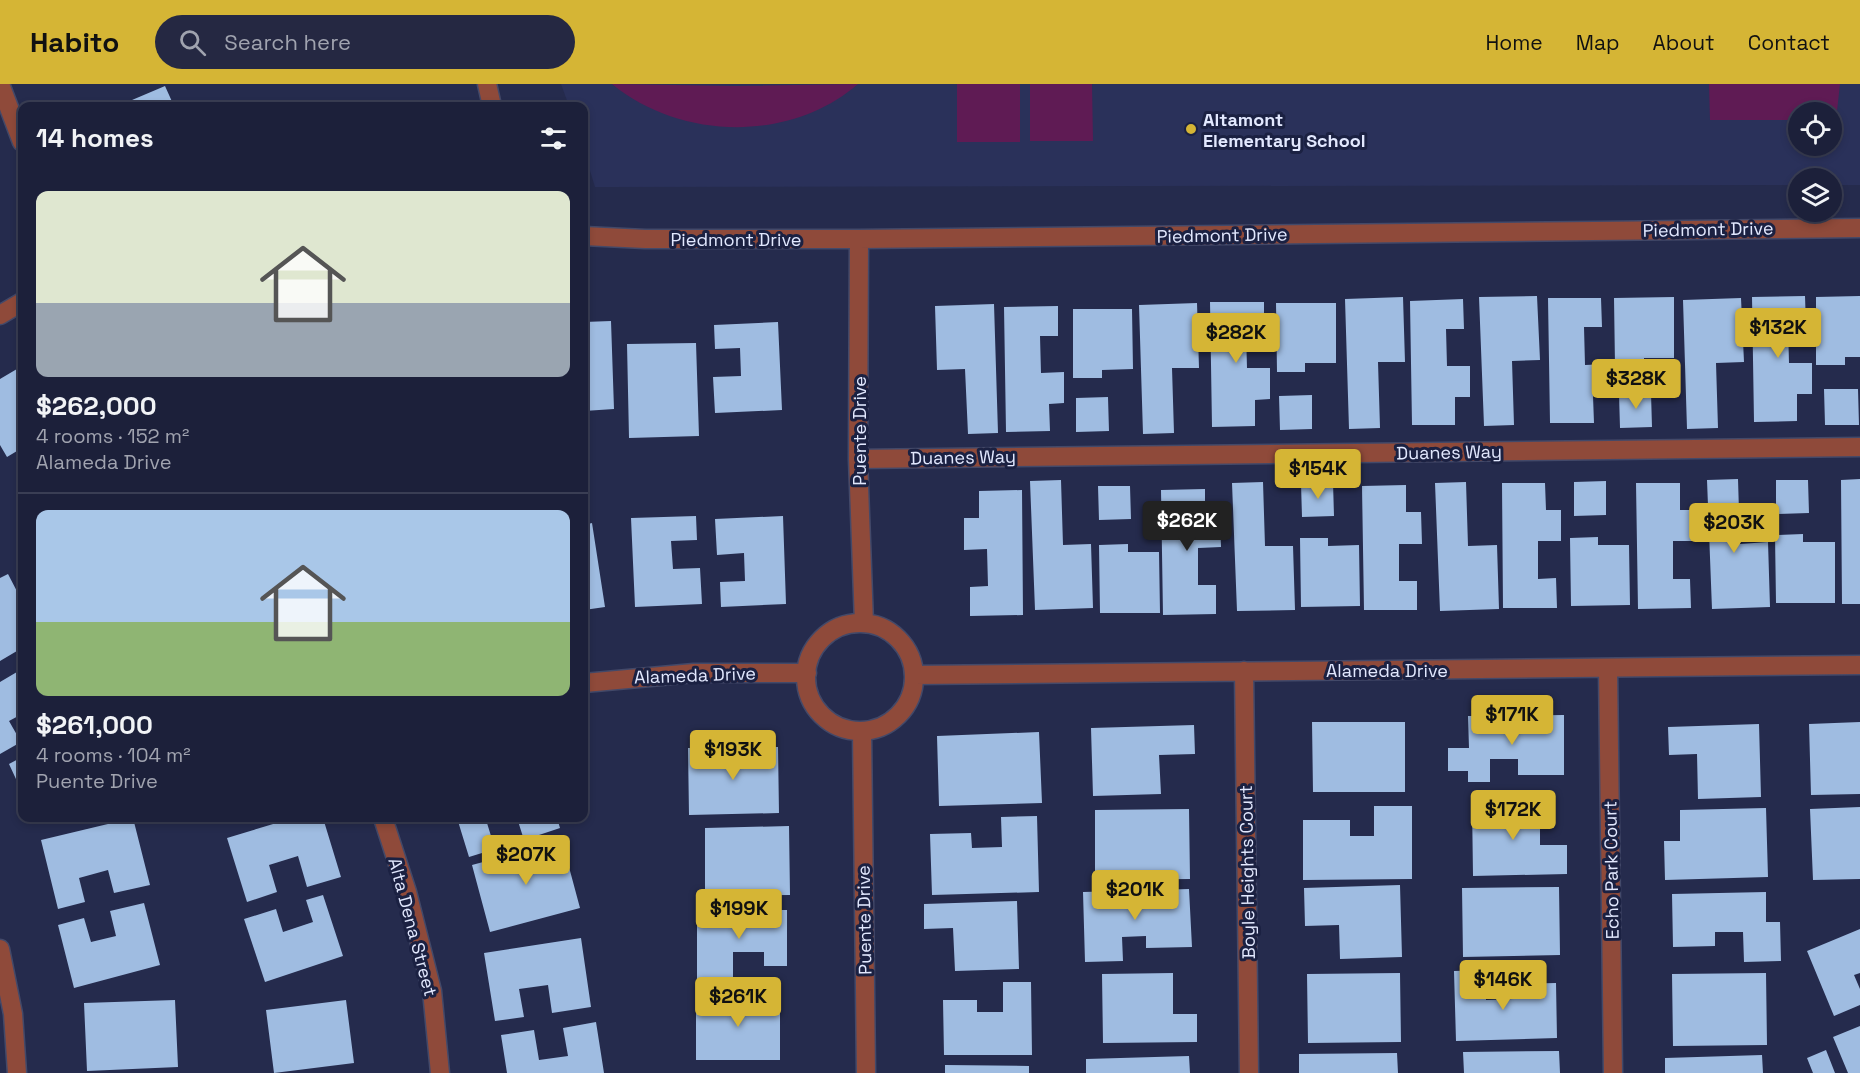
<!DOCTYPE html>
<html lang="en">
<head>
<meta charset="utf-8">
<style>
  :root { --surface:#1c203a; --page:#252842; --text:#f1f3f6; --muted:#a0a3af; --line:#3a3e54; --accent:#d5b535 }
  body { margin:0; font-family:"Space Grotesk",sans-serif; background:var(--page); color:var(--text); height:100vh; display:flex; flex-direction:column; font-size:22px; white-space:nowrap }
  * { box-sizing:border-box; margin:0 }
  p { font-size:20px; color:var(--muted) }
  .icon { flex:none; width:33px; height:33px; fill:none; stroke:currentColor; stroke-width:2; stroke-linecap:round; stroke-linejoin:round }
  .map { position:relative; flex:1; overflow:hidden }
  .drawer { position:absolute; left:18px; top:18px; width:570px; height:720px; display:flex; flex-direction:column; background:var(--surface); border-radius:12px; box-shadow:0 3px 9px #0003,0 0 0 2px var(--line) }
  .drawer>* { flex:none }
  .tools { position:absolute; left:1788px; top:18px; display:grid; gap:12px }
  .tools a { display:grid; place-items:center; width:54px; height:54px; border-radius:50%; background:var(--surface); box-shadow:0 3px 9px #0003,0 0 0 2px var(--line); font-size:30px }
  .price { position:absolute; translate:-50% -51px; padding:0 14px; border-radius:6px; background:var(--accent); color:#111; font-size:20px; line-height:39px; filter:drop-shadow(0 2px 3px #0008) }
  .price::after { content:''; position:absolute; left:50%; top:36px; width:18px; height:14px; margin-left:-9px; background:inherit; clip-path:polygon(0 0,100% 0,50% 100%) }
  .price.on { background:#222; color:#fff }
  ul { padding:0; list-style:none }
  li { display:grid; align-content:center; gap:12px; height:318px; padding:0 18px }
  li+li { border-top:2px solid var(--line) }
  li span { display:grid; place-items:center; height:186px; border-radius:12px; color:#555 }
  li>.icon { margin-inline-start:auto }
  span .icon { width:108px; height:108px; fill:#fffc; stroke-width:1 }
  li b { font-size:26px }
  h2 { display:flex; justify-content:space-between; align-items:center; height:72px; padding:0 18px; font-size:26px }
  header { display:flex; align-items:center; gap:36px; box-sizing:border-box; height:84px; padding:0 30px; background:var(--accent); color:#111 }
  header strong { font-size:28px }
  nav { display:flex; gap:33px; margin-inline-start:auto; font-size:21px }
  .search { width:420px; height:54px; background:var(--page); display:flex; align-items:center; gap:15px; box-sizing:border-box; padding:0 21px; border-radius:33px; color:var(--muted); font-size:22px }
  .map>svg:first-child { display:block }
  .built { fill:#2a315a; fill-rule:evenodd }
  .green { fill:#5f1b54 }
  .building { fill:#9fbce1 }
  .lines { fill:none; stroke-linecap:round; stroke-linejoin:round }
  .minor-casing { stroke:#434969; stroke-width:21 }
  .minor { stroke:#8f4a3a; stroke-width:18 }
  .poi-dot { fill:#d5b535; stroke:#1b2142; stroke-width:2 }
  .labels { text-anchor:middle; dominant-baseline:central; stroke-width:6; stroke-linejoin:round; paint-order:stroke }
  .poi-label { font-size:18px; font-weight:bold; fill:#e2e8fe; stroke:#1b2142; text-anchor:start }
  .street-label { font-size:18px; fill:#e2e8fe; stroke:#1b2142 }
</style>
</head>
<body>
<header>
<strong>Habito</strong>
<div class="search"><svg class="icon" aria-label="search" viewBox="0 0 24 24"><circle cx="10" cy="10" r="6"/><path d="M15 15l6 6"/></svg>Search here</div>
<nav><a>Home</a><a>Map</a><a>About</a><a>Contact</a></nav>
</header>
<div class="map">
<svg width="1860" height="989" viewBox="0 0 1860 989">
  <rect width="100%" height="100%" fill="#252b4d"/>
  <path class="built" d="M561,0h1299v101h-28v-7h-34v7l-1203,2 -11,-36v-45h-15zM1798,28h34v34h-34z"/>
  <path class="green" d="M612,0l124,2 122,-2c-68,59 -178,56 -246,0z
    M957,0h63v58h-63z
    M1030,0h62l1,57h-63z
    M1709,0h131l-4,36h-4v-8h-34v8h-88z"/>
  <path class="building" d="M165,2l9,20h-39l-3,-6z
    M1537,212l3,64 -28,1 2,64 -30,1 -5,-129z
    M1805,212l1,30h-18l1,37h23v31h-15v27l-43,1 -2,-125z
    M1860,212v61h-15v8h-29v-68z
    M1403,213l2,65h-27l2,66 -31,1 -4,-130z
    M1674,213v61h-30v8h-29l-1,-68z
    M1548,214h53l1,29h-18l1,38 23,-1v31l-15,1 1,27h-44z
    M1741,214l3,64 -28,1 2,65 -31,1 -4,-129z
    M1463,215l1,30h-18l1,37h23v31h-15v28h-43l-2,-124z
    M1210,218h54v29h-18l1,37h23v31l-15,1v26l-43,1z
    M1197,219l2,65h-27l2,65 -31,1 -4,-129z
    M1276,219h60v60h-31v9h-28z
    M994,220l4,129 -30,1 -3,-65 -28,1 -2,-64z
    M1058,222v30h-18l1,37 23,-1v31l-15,1 1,27 -44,1 -2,-125z
    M1073,225h59l1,60 -31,1v8h-29z
    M611,237l3,88 -30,2v-89z
    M778,238l4,88 -67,3 -2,-36 28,-1 -1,-28 -25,1 -1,-24z
    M696,259l3,93 -70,2 -2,-94z
    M22,282v82l-15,9 -7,-12v-66z
    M1824,305h34l1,36h-34z
    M1651,309l1,34 -32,1 -1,-34z
    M1312,311v34l-32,1 -1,-34z
    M1108,313l1,34 -33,1v-34z
    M1738,395l2,65 28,-2 2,65 -58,2 -5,-129z
    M1860,395v125h-18l-1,-124z
    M1061,396l2,65 28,-1 2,64 -58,2 -5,-129z
    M1776,396h32l1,33 -33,1z
    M1606,397v34l-32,1v-34z
    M1263,398l2,64h28l2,64 -58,1 -5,-128z
    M1333,398l1,34 -32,1 -1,-34z
    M1466,398l2,64 29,-1 2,64 -59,2 -5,-128z
    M1502,399h43l1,27h15v31h-23v38l18,-1 1,30h-54z
    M1636,399h44v27h15l1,31h-23v38h17l1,29 -53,1z
    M1406,401v27h15l1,32h-23v37h18v29h-53l-2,-124z
    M1098,402h32l1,33 -32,1z
    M1205,405v28l15,-1 1,31 -23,1v37h18v29l-53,1 -2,-125z
    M1022,406l1,125 -53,1v-29l18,-1 -1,-37 -23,1v-32h15v-27z
    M696,432l1,24 -26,1 2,28 27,-1 2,36 -67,3 -4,-89z
    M783,432l3,88 -65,3 -1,-25 25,-1 -1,-28 -27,2 -2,-36z
    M592,439l13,84 -21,3v-85z
    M1803,450v8h32v61h-59l-1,-68z
    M1598,453v8h31l1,60 -59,1 -1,-68z
    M1300,454h28v8l31,-1 1,61 -59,1z
    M1128,460v8h31l1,61h-60l-1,-68z
    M8,490l14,27v47l-22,13v-83z
    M22,585v45l-13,7 12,21 -21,12v-72z
    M1564,631v60h-46v-16h-28v23h-22v-11h-20v-23h21l-1,-32z
    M1312,638h93v70h-92z
    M1860,638v72l-49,1 -2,-71z
    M1759,640l2,73 -63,2 -1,-45 -28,1 -1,-28z
    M1194,641l1,29 -36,1 2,39 -68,2 -2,-68z
    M1039,648l3,71 -103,3 -2,-70z
    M778,663l1,66 -90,2 -1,-67z
    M22,673v35l-13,-28z
    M1540,717v44h27v29l-94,2 -1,-73z
    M1374,722h38v73l-109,1v-60h47v16h24z
    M1860,723v72l-47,1 -3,-71z
    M1766,724l2,69 -103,3 -1,-39h16v-31z
    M1189,725l1,70 -95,1v-70z
    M1037,732l2,76 -107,3 -2,-61 41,-1 1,15 30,-1 -1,-30z
    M133,734l17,67 -36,8 -6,-23 -29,8 6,24 -27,7 -17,-69z
    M293,734h30l18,59 -34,10 -9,-31 -29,9 8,27 -30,10 -20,-64z
    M457,734h45l-15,5 8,26 -26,8z
    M517,734h40l3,10 -36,12z
    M789,742l1,69 -85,1v-68z
    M562,757l18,67 -90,24 -18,-67z
    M1400,801l2,72 -62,2 -1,-34 -34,1 -1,-38z
    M1559,803l1,68 -97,2 -1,-69z
    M1189,805l3,58 -46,1v-12l-24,1 1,24 -38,1 -2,-70z
    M1766,808v30h14l1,39 -37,1 -1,-30h-28v14l-42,1 -1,-53z
    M323,811l20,61 -78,26 -21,-63 32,-10 7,23 30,-10 -7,-22z
    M1017,817l2,68 -64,2 -2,-43 -29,1v-25z
    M144,819l16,62 -86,23 -16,-63 26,-7 7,24 25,-6 -6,-25z
    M697,826h90v56h-23v-14h-31v28h-36z
    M1860,845v44l-6,2 6,14v16l-26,11 -27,-65z
    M581,854l10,69 -39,6 -4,-28 -29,4 5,28 -29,4 -11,-68z
    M1485,886l1,30 27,-1v-15l43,-1 1,55 -101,3 -2,-70z
    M1173,889v41h24v28l-94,1 -1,-69z
    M1400,889l1,69 -93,1 -1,-69z
    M1766,889l1,72 -94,1 -1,-72z
    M1003,898h28l1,73h-88l-1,-55h34v12h26z
    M696,911h84v65h-84z
    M175,916l3,67 -91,4 -3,-68z
    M346,916l8,63 -80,10 -8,-63z
    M596,938l8,51h-97l-6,-38 33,-5 5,30 29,-4 -5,-28z
    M1860,942v47h-12l-15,-36z
    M1826,966l9,23h-22l-6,-15z
    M1559,967l1,22h-96l-1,-21z
    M1397,969l1,20h-99v-19z
    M1762,971l1,18h-98v-15z
    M1189,972l1,17h-104v-14z
    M945,981l84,1v7h-84z"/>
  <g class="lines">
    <g class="minor-casing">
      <path id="minor" d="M0,0l22,58
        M487,0l5,22
        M584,152l61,3h214l1001,-11
        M859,155l-1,220 6,164
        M0,231l22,-13
        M858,375l1002,-12
        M806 593a54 54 0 1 1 108 0a54 54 0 1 1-108 0Z
        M1608,584l5,405
        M1244,587l5,402
        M914,591l946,-10
        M584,599l110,-10h113
        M862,647l4,342
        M383,734l24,74 25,99 8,82
        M0,865l13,65 4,59"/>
    </g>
    <use href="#minor" class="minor"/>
  </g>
  <circle class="poi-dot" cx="1191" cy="45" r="6"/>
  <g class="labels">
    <g class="poi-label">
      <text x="1203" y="35">Altamont<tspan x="1203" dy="21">Elementary School</tspan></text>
    </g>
    <g class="street-label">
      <text transform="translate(1708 145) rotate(-1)">Piedmont Drive</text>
      <text transform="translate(1222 151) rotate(-1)">Piedmont Drive</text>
      <text x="736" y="155">Piedmont Drive</text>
      <text transform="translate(859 347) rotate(-90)">Puente Drive</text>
      <text transform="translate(1449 368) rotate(-1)">Duanes Way</text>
      <text transform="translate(963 373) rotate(-1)">Duanes Way</text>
      <text x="1387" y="586">Alameda Drive</text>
      <text transform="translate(695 591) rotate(-2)">Alameda Drive</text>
      <text transform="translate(1611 786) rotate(-91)">Echo Park Court</text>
      <text transform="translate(1247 788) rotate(-91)">Boyle Heights Court</text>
      <text transform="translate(864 836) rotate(-91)">Puente Drive</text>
      <text transform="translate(413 843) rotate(75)">Alta Dena Street</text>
    </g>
  </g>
</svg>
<div class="tools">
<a><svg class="icon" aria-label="locate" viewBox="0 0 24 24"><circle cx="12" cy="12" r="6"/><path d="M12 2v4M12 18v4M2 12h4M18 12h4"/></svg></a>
<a><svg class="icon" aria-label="layers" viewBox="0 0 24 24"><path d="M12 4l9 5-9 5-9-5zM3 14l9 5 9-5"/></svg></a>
</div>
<b class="price" style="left:1778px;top:275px">$132K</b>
<b class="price" style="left:1236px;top:280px">$282K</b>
<b class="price" style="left:1636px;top:326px">$328K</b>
<b class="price" style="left:1318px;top:416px">$154K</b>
<b class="price on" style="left:1187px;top:468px">$262K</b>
<b class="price" style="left:1734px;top:470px">$203K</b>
<b class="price" style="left:1512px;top:662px">$171K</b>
<b class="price" style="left:733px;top:697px">$193K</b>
<b class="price" style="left:1513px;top:757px">$172K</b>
<b class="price" style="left:526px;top:802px">$207K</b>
<b class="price" style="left:1135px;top:837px">$201K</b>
<b class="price" style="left:739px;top:856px">$199K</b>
<b class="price" style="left:1503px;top:927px">$146K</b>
<b class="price" style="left:738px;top:944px">$261K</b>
<section class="drawer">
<h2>14 homes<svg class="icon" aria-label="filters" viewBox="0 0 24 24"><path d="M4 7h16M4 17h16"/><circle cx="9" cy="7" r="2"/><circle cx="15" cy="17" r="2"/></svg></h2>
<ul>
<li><span style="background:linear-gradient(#dfe7d0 60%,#9aa5b1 0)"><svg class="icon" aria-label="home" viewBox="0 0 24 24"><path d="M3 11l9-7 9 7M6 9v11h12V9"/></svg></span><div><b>$262,000</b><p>4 rooms · 152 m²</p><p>Alameda Drive</p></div></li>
<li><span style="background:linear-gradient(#a9c7e8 60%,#8fb573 0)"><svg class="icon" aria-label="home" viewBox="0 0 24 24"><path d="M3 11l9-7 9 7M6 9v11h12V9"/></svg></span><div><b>$261,000</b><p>4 rooms · 104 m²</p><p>Puente Drive</p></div></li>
</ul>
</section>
</div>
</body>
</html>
